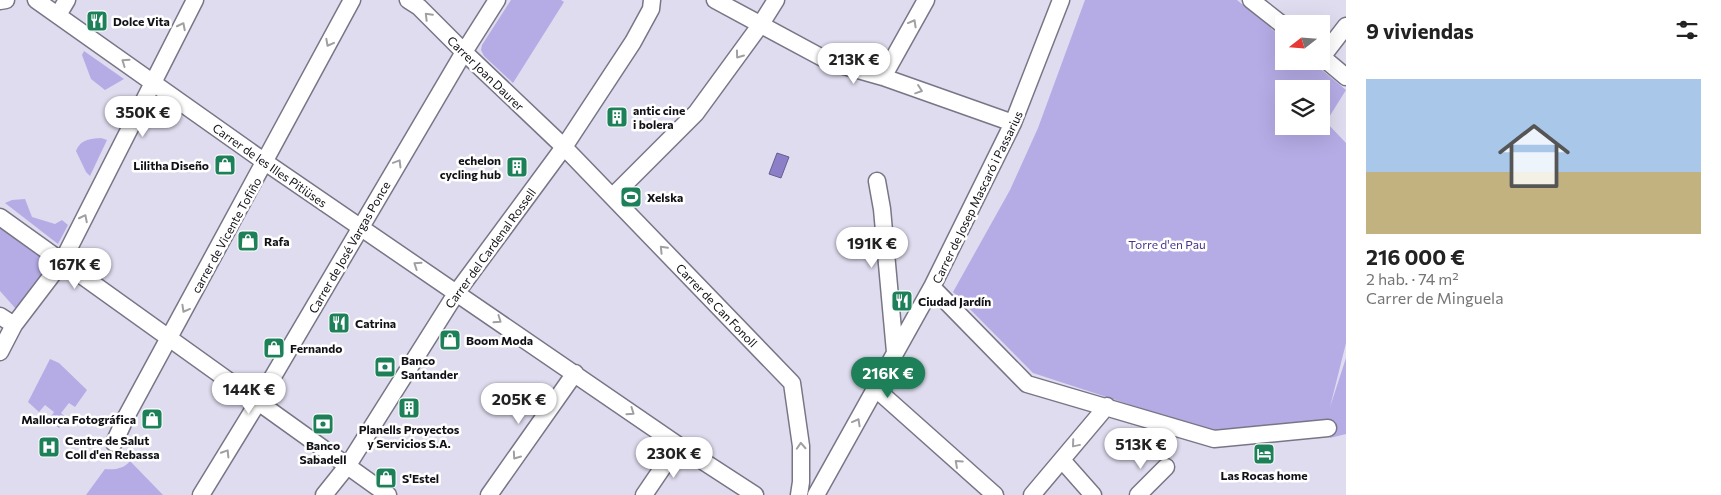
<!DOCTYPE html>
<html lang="es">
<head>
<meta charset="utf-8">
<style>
  :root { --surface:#fff; --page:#f2f2f2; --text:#222; --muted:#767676; --accent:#1e8059 }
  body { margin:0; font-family:Commissioner,sans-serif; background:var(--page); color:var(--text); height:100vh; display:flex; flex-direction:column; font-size:19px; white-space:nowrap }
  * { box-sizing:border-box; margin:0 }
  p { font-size:16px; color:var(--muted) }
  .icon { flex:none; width:28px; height:28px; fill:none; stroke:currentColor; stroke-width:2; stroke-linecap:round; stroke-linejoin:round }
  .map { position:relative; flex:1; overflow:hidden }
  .drawer { display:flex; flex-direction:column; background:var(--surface); width:375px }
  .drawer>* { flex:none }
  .needle { width:32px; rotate:253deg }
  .tools { position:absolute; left:1275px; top:15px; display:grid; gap:10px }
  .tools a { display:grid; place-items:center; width:55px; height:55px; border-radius:0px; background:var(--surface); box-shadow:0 5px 20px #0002; font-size:25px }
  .price { position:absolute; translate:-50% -42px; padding:0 11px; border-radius:18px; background:#fff; color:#222; font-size:16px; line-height:32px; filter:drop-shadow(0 1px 2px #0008) }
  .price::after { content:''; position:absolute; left:50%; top:30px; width:15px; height:11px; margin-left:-8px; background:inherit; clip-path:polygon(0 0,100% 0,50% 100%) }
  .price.on { background:var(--accent); color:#fff }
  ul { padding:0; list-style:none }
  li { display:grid; align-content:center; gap:10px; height:265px; padding:0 20px }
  li span { display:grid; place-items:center; height:155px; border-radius:0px; color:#555 }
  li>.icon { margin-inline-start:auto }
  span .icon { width:90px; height:90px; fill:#fffc; stroke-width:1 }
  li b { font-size:21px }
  h2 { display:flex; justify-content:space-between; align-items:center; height:60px; padding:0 20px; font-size:21px }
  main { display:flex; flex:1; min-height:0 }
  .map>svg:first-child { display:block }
  .green { fill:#b5ace6; fill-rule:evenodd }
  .water { fill:#8c7fc7; stroke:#675e92 }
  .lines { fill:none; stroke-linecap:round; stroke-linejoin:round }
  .minor-casing { stroke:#777686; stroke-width:19 }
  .minor { stroke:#fff; stroke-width:16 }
  .oneway { stroke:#a09fa2 }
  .labels { text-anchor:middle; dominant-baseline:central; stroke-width:5; stroke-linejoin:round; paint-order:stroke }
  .poi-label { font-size:12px; font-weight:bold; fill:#111016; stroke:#fff; text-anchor:start }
  .street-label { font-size:12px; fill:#111016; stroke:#fff }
  .park-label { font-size:12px; fill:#4b358a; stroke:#fff }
</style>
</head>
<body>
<main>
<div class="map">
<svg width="1346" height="495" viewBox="0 0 1346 495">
  <rect width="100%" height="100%" fill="#dedcee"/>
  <path class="green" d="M511,0h50l3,2 -51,81 -29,-27 -3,-6 1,-5z
    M1085,0h152l47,39v22h27l35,29 -20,32 20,21v200l-16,64 16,-49v76l-16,4 -2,-10 -112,7 -42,-16 -141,-46 -80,-81 57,-102 28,-62zM1284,89h37v37h-37z
    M84,51l40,28 -19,11 -14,-11 -9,-24z
    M101,138l6,2 -17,36 -4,-4 -10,-21c5,-12 14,-12 25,-13z
    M25,199l7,18 23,7 7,-4 6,5 -10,19 -53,-41 7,-3z
    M0,222l48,37 1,5 -33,45 -16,-18z
    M50,359l9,4 28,27 -12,17 -6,-4 -8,10 5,5 -7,10 -10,-8 5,-8 -9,-7 -6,7 -11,-10z
    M130,461l33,34h-77l19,-26c9,1 19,0 25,-8z"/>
  <path class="water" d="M777,153l12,4 -8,21 -12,-4z"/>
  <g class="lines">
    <g class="minor-casing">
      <path id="minor" d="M36,0l229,162 413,283 77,50
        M408,0l11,7 45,45 100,95 228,236 9,63v36l-2,13
        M715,0l115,62 53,15 130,46
        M1061,0l-48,123 -81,164 95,97 187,55 114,-11
        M1251,0l33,26
        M0,1l6,-1
        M58,15l9,-15
        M1321,56l25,21
        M1322,57l24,-31
        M883,77l43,-77
        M877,181l5,28 13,143
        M613,196l83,-83 65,-89 15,-24
        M0,217l388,278
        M0,316l14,9
        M0,352l14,-27 48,-63 133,-262
        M876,389l119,106
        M114,443l12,-26 226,-417
        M1062,460l31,35
        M201,495l57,-93 206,-350 33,-52
        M324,495l24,-30 109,-173 107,-145 69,-105 18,-33 1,-9
        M489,495l86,-122
        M644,495l34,-50
        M816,495l116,-208
        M1032,495l75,-89
        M1138,495l28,-28"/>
    </g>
    <use href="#minor" class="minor"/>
  </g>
  <defs><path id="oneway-chevron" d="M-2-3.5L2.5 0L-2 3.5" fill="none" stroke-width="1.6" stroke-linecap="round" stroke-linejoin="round" transform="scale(1.25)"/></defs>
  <g class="oneway">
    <use href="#oneway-chevron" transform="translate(428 16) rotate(-135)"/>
    <use href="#oneway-chevron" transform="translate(913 23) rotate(-61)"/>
    <use href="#oneway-chevron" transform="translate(182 26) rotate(-63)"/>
    <use href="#oneway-chevron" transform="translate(329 43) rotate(118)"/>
    <use href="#oneway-chevron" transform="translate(739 55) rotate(126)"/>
    <use href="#oneway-chevron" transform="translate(125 62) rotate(-145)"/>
    <use href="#oneway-chevron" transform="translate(919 90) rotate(19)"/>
    <use href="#oneway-chevron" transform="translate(398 163) rotate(-59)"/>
    <use href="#oneway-chevron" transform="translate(84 218) rotate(-63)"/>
    <use href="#oneway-chevron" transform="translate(663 249) rotate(-134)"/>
    <use href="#oneway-chevron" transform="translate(417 265) rotate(-146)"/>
    <use href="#oneway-chevron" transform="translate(185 309) rotate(119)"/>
    <use href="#oneway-chevron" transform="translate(498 320) rotate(35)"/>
    <use href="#oneway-chevron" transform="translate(631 412) rotate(35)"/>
    <use href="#oneway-chevron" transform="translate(857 422) rotate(-61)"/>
    <use href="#oneway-chevron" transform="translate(1075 444) rotate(130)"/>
    <use href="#oneway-chevron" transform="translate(801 446) rotate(-93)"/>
    <use href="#oneway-chevron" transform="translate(226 453) rotate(-58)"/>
    <use href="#oneway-chevron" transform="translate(516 456) rotate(125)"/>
    <use href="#oneway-chevron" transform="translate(958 463) rotate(-138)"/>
  </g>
  <defs>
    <g id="restaurant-square" transform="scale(1.125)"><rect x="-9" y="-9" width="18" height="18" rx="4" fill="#1e8059" stroke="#fff"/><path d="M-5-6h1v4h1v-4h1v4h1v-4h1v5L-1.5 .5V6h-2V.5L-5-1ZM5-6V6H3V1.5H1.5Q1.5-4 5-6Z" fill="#fff"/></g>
    <g id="building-square" transform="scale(1.125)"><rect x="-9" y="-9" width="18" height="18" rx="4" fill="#1e8059" stroke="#fff"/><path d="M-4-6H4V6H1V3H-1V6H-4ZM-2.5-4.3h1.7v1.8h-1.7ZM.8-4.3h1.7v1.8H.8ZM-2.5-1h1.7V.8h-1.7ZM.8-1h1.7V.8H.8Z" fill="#fff"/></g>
    <g id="shop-square" transform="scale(1.125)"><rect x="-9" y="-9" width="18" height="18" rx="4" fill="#1e8059" stroke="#fff"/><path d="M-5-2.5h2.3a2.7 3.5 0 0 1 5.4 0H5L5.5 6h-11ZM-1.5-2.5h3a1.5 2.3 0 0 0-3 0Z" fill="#fff"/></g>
    <g id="stadium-square" transform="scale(1.125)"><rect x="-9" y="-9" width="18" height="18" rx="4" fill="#1e8059" stroke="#fff"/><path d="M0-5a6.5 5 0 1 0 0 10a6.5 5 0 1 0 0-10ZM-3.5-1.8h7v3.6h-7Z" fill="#fff"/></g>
    <g id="bank-square" transform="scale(1.125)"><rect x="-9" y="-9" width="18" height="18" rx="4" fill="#1e8059" stroke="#fff"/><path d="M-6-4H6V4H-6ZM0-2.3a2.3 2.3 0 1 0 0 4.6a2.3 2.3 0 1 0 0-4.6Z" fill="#fff"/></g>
    <g id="hospital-square" transform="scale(1.125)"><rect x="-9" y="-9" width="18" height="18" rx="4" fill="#1e8059" stroke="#fff"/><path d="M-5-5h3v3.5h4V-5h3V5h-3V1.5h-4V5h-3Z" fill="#fff"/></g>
    <g id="hotel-square" transform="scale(1.125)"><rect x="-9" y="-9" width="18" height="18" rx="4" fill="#1e8059" stroke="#fff"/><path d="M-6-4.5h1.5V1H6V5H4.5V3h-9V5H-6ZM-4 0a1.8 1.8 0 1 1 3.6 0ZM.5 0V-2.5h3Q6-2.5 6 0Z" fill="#fff"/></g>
  </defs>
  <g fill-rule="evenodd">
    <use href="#restaurant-square" x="97" y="21"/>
    <use href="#building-square" x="617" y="117"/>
    <use href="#shop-square" x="225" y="165"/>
    <use href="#building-square" x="517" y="167"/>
    <use href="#stadium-square" x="631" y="197"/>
    <use href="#shop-square" x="248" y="241"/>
    <use href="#restaurant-square" x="902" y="301"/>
    <use href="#restaurant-square" x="339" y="323"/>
    <use href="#shop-square" x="450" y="340"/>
    <use href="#shop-square" x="274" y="348"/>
    <use href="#bank-square" x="385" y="367"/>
    <use href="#building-square" x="409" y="408"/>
    <use href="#shop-square" x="152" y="419"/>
    <use href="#bank-square" x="323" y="424"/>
    <use href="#hospital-square" x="49" y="447"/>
    <use href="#hotel-square" x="1264" y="454"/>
    <use href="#shop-square" x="386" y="478"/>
  </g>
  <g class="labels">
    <g class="poi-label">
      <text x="113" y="21">Dolce Vita</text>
      <text x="633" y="110">antic cine<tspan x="633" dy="14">i bolera</tspan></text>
      <text x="501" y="160" text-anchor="end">echelon<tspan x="501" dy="14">cycling hub</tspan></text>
      <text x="209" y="165" text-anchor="end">Lilitha Diseño</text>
      <text x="647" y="197">Xelska</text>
      <text x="264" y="241">Rafa</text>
      <text x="918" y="301">Ciudad Jardín</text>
      <text x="355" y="323">Catrina</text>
      <text x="466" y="340">Boom Moda</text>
      <text x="290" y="348">Fernando</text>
      <text x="401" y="360">Banco<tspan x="401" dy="14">Santander</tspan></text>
      <text x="136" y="419" text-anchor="end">Mallorca Fotográfica</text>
      <text x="409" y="429" text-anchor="middle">Planells Proyectos<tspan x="409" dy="14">y Servicios S.A.</tspan></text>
      <text x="65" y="440">Centre de Salut<tspan x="65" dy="14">Coll d'en Rebassa</tspan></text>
      <text x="323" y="445" text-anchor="middle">Banco<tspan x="323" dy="14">Sabadell</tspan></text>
      <text x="1264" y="475" text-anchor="middle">Las Rocas home</text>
      <text x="402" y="478">S'Estel</text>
    </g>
    <g class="street-label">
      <text transform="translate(486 73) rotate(44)">Carrer Joan Daurer</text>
      <text transform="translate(270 165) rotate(35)">Carrer de les Illes Pitiüses</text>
      <text transform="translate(977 197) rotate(-64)">Carrer de Josep Mascaró i Passarius</text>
      <text transform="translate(226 235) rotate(-61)">carrer de Vicente Tofiño</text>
      <text transform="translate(349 247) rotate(-60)">Carrer de José Vargas Ponce</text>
      <text transform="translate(490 248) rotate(-54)">Carrer del Cardenal Rossell</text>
      <text transform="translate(717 305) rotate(46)">Carrer de Can Fonoll</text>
    </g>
    <g class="park-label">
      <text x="1167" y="244">Torre d'en Pau</text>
    </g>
  </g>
</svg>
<div class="tools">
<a><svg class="needle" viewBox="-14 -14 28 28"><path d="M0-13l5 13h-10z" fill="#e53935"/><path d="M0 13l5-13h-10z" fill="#767676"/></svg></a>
<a><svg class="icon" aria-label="layers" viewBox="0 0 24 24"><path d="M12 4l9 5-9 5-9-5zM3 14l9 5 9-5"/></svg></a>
</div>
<b class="price" style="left:854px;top:85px">213K €</b>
<b class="price" style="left:143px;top:138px">350K €</b>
<b class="price" style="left:872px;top:269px">191K €</b>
<b class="price" style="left:75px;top:290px">167K €</b>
<b class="price on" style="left:888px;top:399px">216K €</b>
<b class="price" style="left:249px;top:415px">144K €</b>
<b class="price" style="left:519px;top:425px">205K €</b>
<b class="price" style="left:1141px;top:470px">513K €</b>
<b class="price" style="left:674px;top:479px">230K €</b>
</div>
<section class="drawer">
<h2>9 viviendas<svg class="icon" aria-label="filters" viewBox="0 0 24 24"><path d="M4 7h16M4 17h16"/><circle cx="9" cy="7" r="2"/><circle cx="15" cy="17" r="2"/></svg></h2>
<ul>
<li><span style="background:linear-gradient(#a9c7e8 60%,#c2b280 0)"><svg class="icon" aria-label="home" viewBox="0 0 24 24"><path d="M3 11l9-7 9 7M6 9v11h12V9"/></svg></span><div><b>216 000 €</b><p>2 hab. · 74 m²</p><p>Carrer de Minguela</p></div></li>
</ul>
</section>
</main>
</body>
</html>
